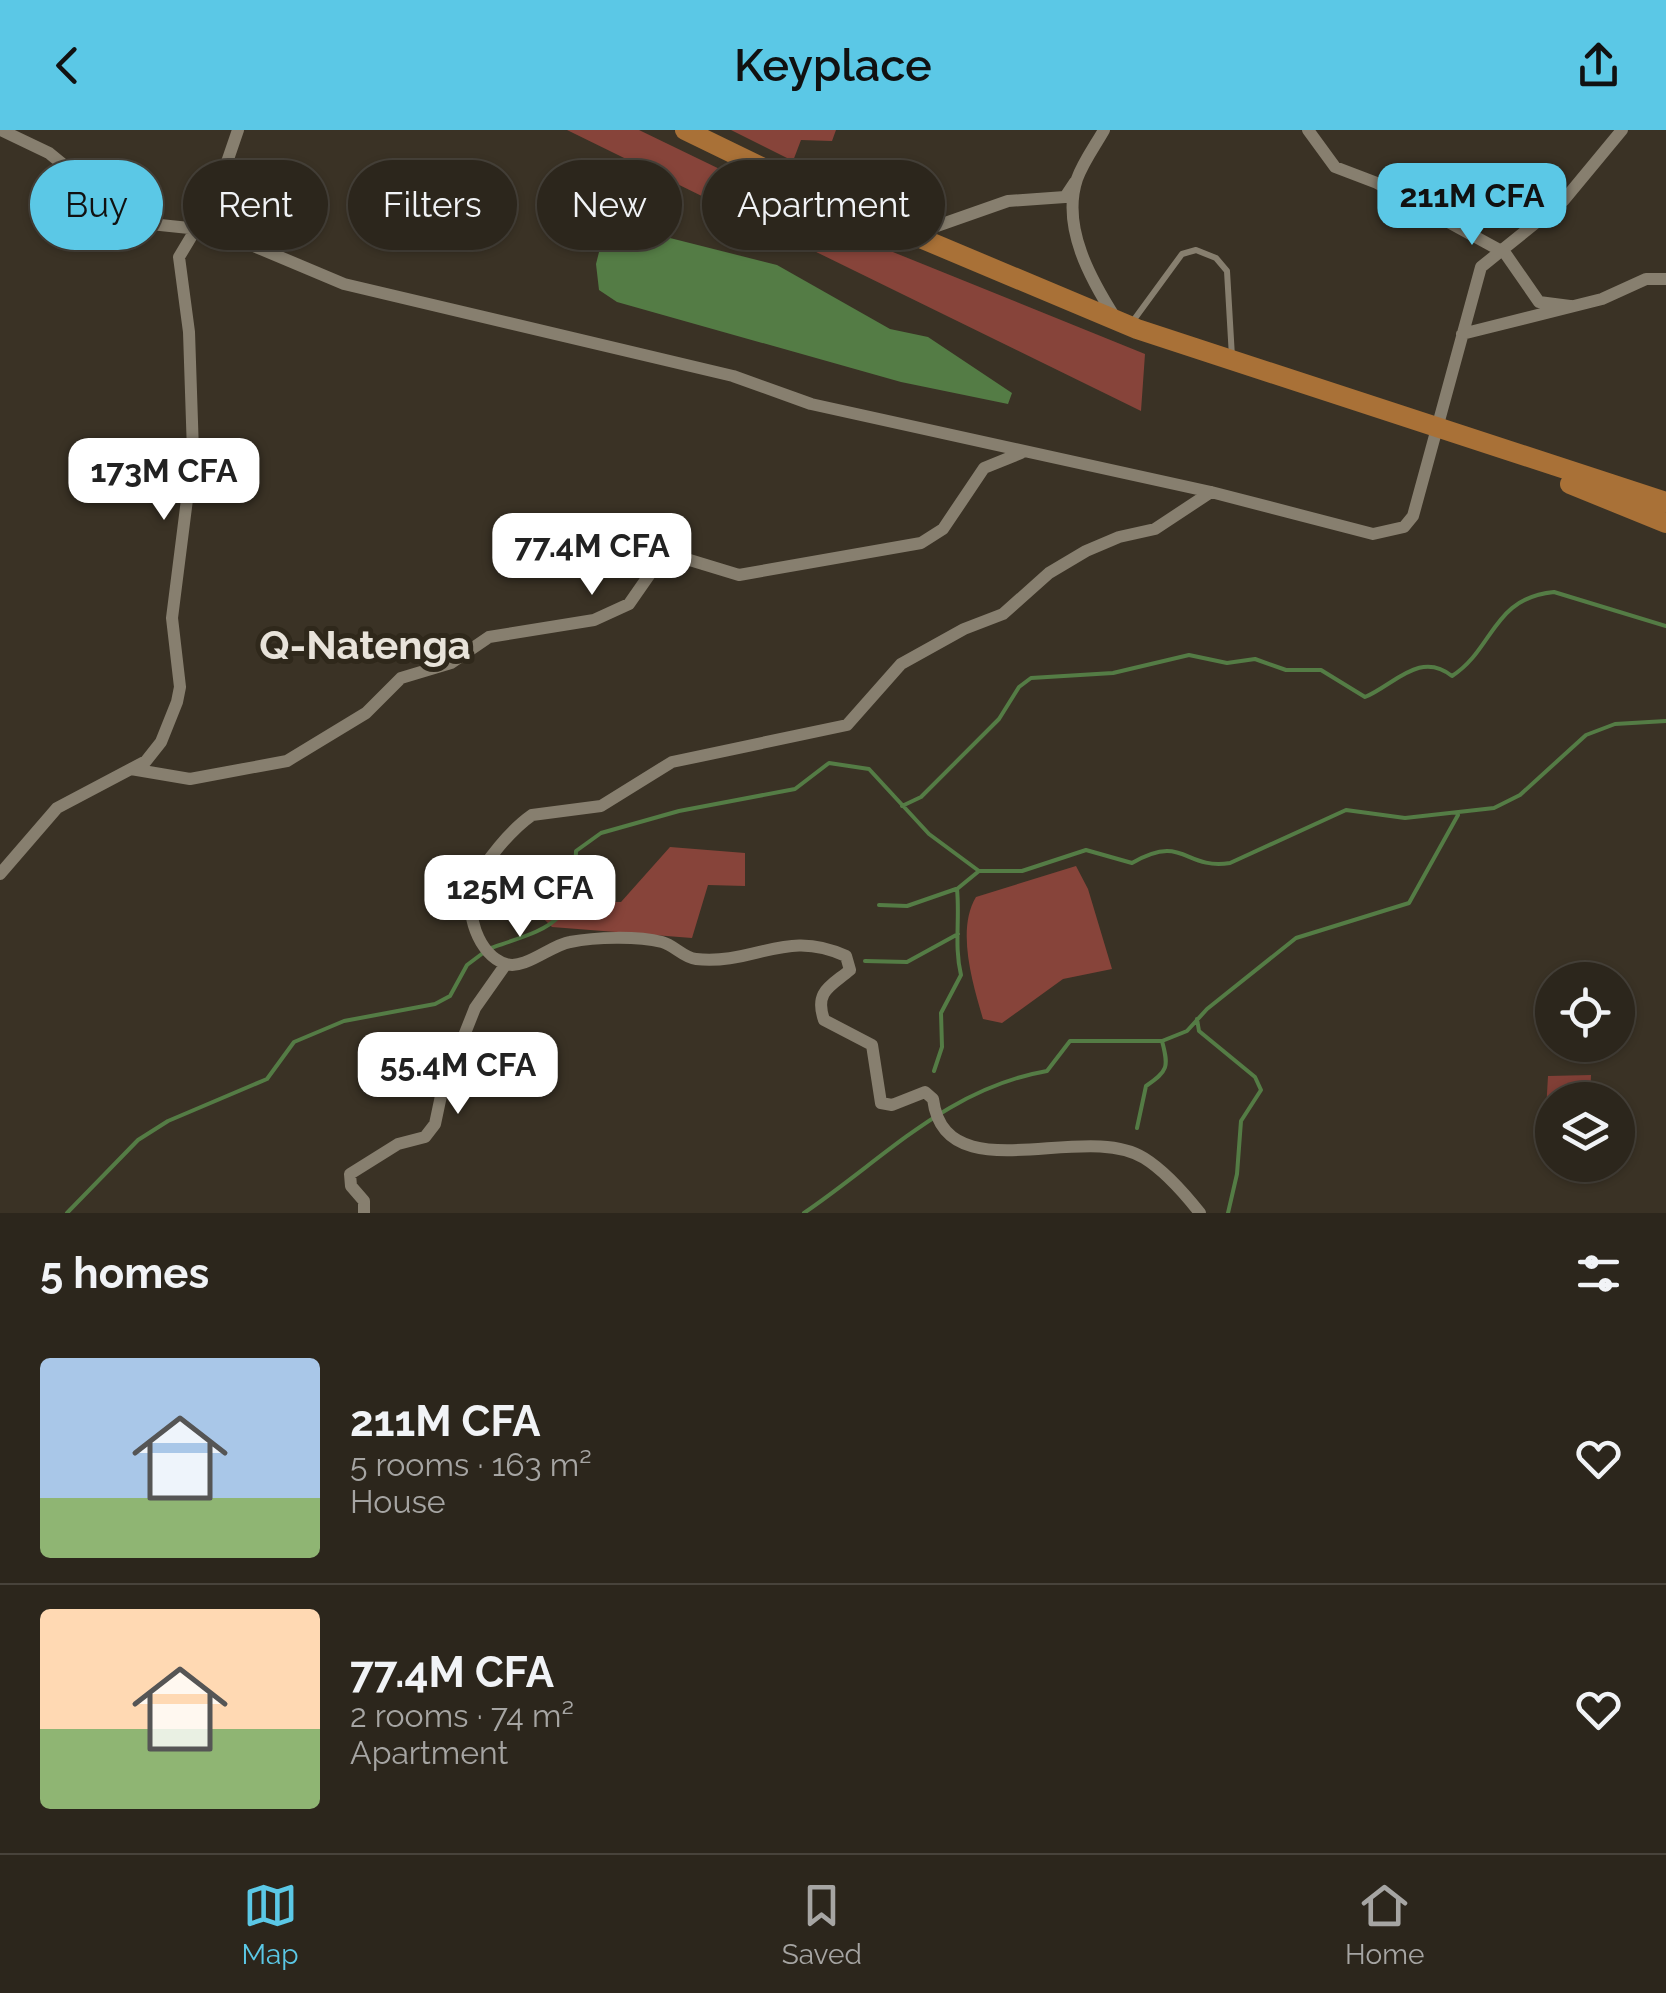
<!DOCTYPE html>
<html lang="en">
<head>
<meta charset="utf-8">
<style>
  :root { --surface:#2c261c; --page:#383229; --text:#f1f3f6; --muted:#a6a5a3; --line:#48433b; --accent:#5bc8e6 }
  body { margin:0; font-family:Raleway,sans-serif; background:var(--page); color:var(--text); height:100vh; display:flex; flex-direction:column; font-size:38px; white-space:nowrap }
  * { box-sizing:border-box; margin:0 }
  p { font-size:32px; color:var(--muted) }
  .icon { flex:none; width:55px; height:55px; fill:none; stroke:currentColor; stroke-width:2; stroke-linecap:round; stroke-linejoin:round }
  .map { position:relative; height:1083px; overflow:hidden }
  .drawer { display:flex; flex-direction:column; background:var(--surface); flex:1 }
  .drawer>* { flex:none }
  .guide { position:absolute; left:30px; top:30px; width:1000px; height:90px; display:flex; gap:20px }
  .fabs { position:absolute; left:1535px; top:832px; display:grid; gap:20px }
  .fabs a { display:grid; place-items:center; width:100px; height:100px; border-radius:50%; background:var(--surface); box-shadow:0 2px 8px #0004,0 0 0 2px var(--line); font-size:50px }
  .price { position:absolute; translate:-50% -85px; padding:0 22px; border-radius:20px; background:#fff; color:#222; font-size:32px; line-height:65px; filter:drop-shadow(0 2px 5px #0008) }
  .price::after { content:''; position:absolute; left:50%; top:60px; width:30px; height:22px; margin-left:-15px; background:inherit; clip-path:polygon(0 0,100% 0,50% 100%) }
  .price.active { background:var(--accent); color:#111 }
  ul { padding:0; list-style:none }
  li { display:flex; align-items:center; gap:30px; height:250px; padding:0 40px }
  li+li { border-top:2px solid var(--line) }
  li span { display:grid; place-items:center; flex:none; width:280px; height:200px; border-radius:10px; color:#555 }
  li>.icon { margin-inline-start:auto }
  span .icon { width:120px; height:120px; fill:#fffc; stroke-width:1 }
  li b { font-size:42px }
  h2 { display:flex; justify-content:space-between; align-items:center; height:120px; padding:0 40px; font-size:42px }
  .pill { padding:0 35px; border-radius:45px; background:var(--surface); box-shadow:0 2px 8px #0004,0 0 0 2px var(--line); font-size:35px; line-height:90px }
  .pill.active { background:var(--accent); color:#111 }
  header { display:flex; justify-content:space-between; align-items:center; height:130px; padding:0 40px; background:var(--accent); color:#111; font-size:45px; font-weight:600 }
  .dock { display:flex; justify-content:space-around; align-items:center; height:140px; border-top:2px solid var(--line); background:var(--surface); font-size:28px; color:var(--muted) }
  .dock a { display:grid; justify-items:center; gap:5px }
  .dock .active { color:var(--accent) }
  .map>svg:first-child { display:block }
  .green { fill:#803f36 }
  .forest { fill:#87443a }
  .water { fill:#547c45 }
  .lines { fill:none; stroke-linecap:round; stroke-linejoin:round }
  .stream { stroke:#547c45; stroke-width:4 }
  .service { stroke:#877f6f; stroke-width:6 }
  .minor { stroke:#877f6f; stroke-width:12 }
  .primary { stroke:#a97137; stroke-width:20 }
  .labels { text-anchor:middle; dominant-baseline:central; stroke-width:10; stroke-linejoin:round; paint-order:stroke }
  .quarter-label { font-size:40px; font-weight:bold; fill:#e8e3da; stroke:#2f281b }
</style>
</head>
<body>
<header><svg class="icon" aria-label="back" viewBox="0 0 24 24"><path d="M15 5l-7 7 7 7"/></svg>Keyplace<svg class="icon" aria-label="share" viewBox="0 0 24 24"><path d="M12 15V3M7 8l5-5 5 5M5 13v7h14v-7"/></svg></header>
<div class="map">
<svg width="1666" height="1083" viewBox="0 0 1666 1083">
  <rect width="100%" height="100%" fill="#3a3225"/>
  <path class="green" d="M1591,945l-1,25h-38v11h-6l2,-35z"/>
  <path class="forest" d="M567,0h72l244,118 262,106 -4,57z
    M731,0h105l-4,11 -31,-1 -8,21z
    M670,717l75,6v33l-37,-1 -16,53 -140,-11 -44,-43 30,-15 32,32 51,1z
    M1076,736l12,23 24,80 -49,10 -61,44 -19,-4c-10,-35 -27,-89 -7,-122z"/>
  <path class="water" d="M621,107h45l111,28 113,64 38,8 84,56 -4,11 -107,-22 -284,-80 -18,-12 -3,-26 5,-20z"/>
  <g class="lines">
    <path class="stream" d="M902,676l19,-9 78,-78 20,-32 12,-9 82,-5 76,-18 38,8 28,-4 31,11h35l44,27c29,-12 55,-47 87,-21 42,-27 40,-78 102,-84l112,34
      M879,775l28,1 49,-17
      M491,818c64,-22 83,-24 85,-97l25,-18 78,-22 116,-22 34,-26 40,6 60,65 50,37h43l64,-21 46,13c53,-30 51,7 98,0l116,-53 59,8 89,-10 26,-13 66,-60 29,-11 51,-3
      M865,831l42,1 51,-28
      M1197,889l2,12 56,46 6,13 -20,31 -4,53 -9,39
      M934,941l8,-24 -1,-34 20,-38c-7,-29 -1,-56 -4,-86l22,-18
      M1137,998l9,-42c22,-15 23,-19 16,-45
      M67,1083l71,-73 30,-19 99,-42 27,-37 50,-21 91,-17 15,-8 17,-31 16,-12
      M804,1083c81,-55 144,-125 243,-142l23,-30h92l25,-10 20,-22 89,-71 113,-35 49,-88"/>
    <path class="service" d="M1133,191l49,-67 14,-4 20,8 11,13 5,86"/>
    <path class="minor" d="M1,0l48,23 77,63 15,7 77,8 126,53 389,92 78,28 400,88 162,42 31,-7 9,-11 68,-249 83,-67 58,-70
      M1104,0c-9,16 -21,32 -27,49 -16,48 14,101 39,140
      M1308,0l27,37 42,16 128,70 34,49 31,4
      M914,104l94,-33 57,-4 10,-15
      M1462,204l140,-35 44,-20h20
      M131,639l59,10 97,-18 79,-48 35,-35 50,-15 38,-26 105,-17 35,-16 32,-46 9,-4 69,21 182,-32 22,-14 41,-61 37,-15
      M0,744l57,-66 89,-47 15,-19 16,-40 3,-15 -8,-69 21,-166 -4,-120 -10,-75 36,-60 23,-67
      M364,1083v-12l-13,-15 -1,-12 48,-30 27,-7 10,-13 7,-33 33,-83 31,-44
      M1200,1083c-15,-19 -35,-42 -56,-55 -60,-38 -199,36 -211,-59l-8,-7 -33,13 -11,-2 -9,-58 -48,-25c-10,-29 7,-34 26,-50l-4,-14c-60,-28 -90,9 -150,3 -12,-1 -22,-14 -34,-17 -25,-6 -66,-5 -92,0 -19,3 -45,28 -64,22 -28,-9 -42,-53 -32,-78 9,-24 38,-57 58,-71l69,-9 71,-44 175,-37 54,-61 63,-35 39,-15 46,-41 37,-22 33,-14 36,-8 56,-37"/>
    <path class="primary" d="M685,0l140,68 312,131 529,173
      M1570,354l96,39"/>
  </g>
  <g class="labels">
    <g class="quarter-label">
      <text x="365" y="514">Q-Natenga</text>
    </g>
  </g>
</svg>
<div class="fabs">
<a><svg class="icon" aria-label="locate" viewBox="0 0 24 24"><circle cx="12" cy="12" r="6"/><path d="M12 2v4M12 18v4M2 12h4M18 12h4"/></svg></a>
<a><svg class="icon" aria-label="layers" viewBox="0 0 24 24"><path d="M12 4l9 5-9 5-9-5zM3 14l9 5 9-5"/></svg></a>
</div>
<b class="price active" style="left:1472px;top:118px">211M CFA</b>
<b class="price" style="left:164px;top:393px">173M CFA</b>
<b class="price" style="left:592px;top:468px">77.4M CFA</b>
<b class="price" style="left:520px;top:810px">125M CFA</b>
<b class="price" style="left:458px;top:987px">55.4M CFA</b>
<div class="guide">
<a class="pill active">Buy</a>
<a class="pill">Rent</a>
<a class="pill">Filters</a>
<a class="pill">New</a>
<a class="pill">Apartment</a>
</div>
</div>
<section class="drawer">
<h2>5 homes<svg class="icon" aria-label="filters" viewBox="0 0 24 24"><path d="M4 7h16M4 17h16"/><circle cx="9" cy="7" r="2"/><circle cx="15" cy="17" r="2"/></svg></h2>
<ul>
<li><span style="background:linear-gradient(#a9c7e8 70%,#8fb573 0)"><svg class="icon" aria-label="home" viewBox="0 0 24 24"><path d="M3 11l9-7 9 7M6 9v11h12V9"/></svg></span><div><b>211M CFA</b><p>5 rooms · 163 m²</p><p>House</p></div><svg class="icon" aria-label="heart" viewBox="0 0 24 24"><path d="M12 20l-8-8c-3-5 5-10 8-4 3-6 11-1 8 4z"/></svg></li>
<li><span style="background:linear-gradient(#ffd9b3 60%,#8fb573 0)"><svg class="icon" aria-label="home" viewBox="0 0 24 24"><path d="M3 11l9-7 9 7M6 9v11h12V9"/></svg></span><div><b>77.4M CFA</b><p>2 rooms · 74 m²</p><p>Apartment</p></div><svg class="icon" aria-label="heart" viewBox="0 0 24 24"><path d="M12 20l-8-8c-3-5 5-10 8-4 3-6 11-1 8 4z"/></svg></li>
</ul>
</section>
<nav class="dock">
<a class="active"><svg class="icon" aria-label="map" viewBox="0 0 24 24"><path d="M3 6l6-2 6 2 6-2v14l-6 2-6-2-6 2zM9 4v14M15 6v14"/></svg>Map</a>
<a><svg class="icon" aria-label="saved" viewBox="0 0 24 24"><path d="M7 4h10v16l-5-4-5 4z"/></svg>Saved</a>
<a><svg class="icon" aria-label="home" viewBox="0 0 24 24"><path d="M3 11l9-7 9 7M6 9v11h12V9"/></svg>Home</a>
</nav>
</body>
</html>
